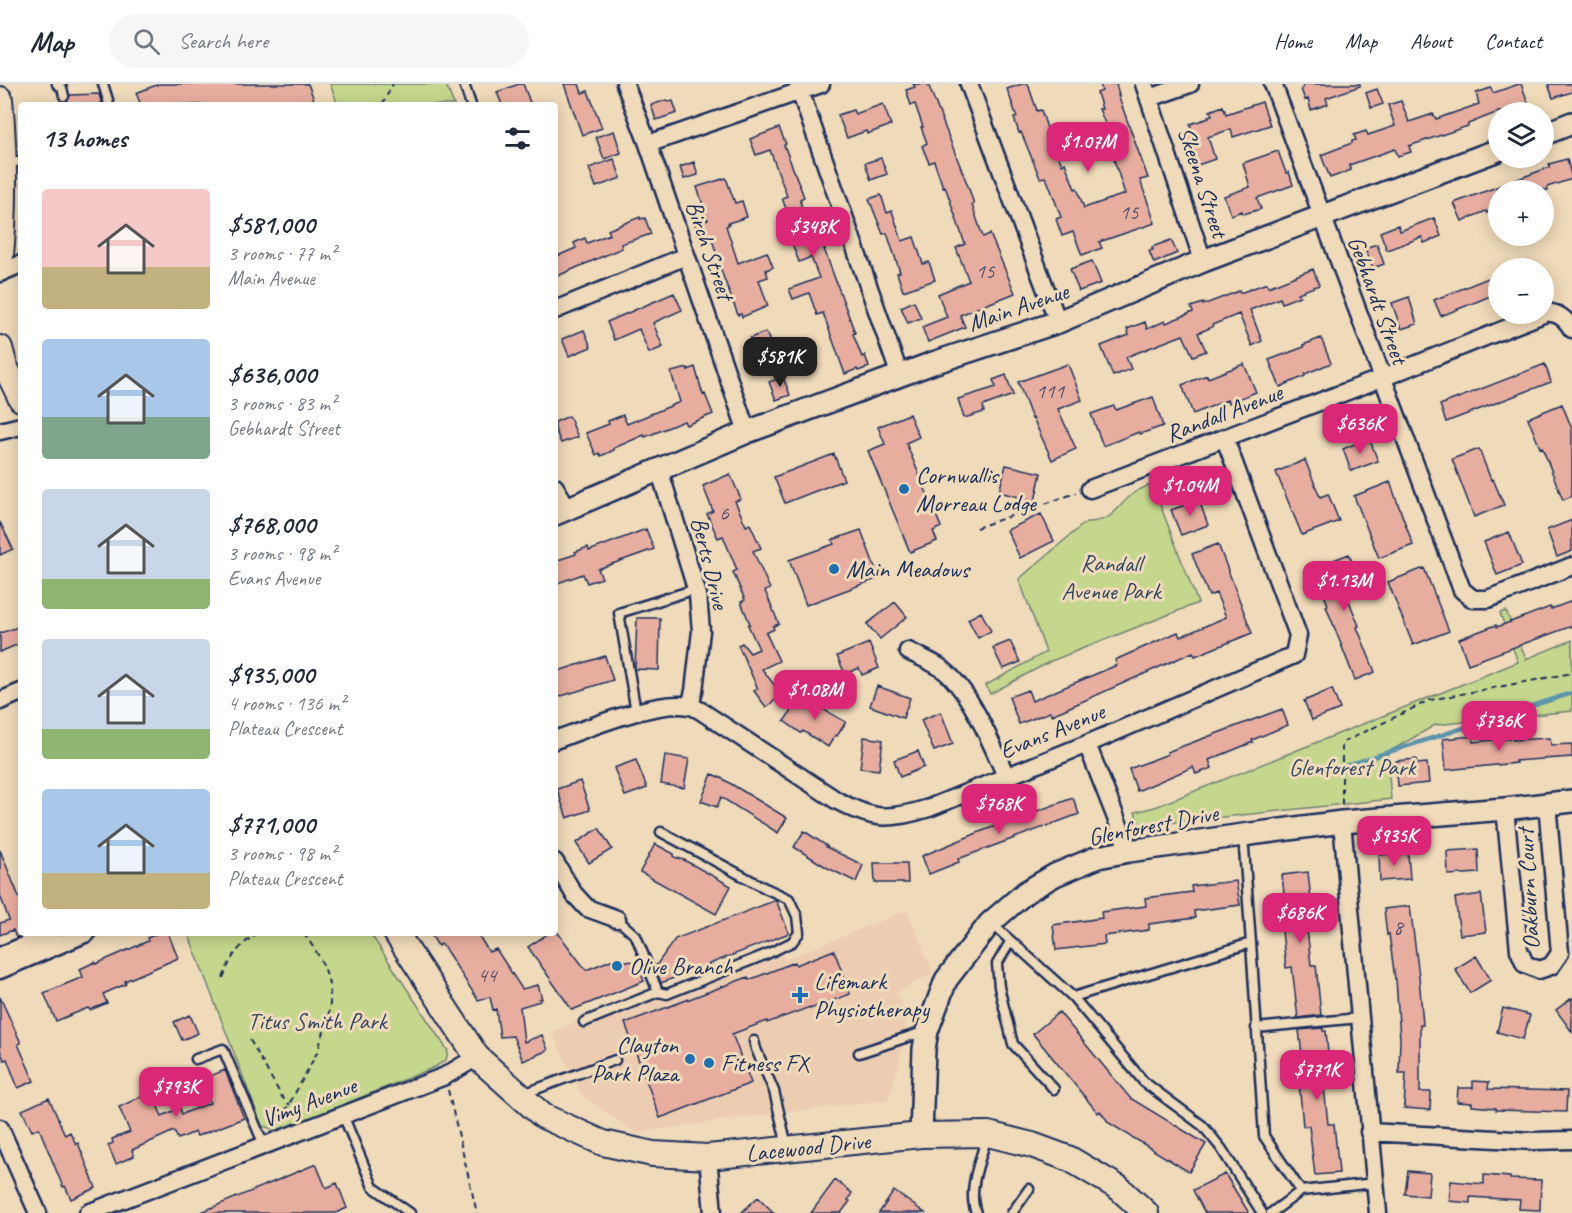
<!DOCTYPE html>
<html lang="en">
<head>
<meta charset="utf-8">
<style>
  :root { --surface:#fff; --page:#f6f6f7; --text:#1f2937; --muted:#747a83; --line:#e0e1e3; --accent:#db2777 }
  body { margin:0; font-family:Caveat,sans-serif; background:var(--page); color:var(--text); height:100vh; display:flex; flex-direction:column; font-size:22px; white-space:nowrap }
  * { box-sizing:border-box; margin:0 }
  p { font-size:20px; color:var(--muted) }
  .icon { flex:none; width:33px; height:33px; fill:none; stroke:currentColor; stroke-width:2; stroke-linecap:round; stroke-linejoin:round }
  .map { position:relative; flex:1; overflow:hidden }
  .drawer { position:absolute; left:18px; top:18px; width:540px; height:834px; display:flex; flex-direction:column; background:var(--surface); border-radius:6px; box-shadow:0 3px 15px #0003 }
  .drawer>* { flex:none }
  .controls { position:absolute; left:1488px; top:18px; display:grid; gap:12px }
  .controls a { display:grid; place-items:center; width:66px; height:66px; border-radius:50%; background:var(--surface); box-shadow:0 3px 15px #0003; font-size:30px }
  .price { position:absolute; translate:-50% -51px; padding:0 14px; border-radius:12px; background:var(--accent); color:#fff; font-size:20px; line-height:39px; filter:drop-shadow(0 2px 3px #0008) }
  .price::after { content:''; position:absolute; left:50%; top:36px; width:18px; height:14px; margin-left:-9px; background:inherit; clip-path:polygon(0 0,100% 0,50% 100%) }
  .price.current { background:#222; color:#fff }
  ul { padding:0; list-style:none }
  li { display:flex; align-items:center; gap:18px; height:150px; padding:0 24px }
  li span { display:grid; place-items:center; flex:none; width:168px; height:120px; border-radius:6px; color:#555 }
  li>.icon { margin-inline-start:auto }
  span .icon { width:72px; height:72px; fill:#fffc; stroke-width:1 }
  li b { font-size:26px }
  h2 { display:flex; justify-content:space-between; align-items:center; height:72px; padding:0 24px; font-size:26px }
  header { display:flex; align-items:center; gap:36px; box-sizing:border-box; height:84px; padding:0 30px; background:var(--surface); border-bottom:2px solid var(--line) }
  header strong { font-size:28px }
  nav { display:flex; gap:33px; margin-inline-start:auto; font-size:21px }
  .search { width:420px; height:54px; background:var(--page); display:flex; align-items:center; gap:15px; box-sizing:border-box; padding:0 21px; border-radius:33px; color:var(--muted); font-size:22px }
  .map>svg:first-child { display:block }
  .built { fill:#edcdb2 }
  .green { fill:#c5d78c; stroke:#708375; stroke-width:1.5 }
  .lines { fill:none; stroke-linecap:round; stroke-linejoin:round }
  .stream { stroke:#5b93ad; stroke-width:4.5 }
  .building { fill:#e7aea0; stroke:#1b2f5e; stroke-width:1.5 }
  .service-casing { stroke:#1b2f5e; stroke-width:13 }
  .minor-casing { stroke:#1b2f5e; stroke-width:21 }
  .tertiary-casing { stroke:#1b2f5e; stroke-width:26 }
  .secondary-casing { stroke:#1b2f5e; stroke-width:28 }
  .path { stroke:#1b2f5e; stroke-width:2; stroke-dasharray:6 4.5; stroke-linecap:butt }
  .service { stroke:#efdab9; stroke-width:8 }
  .minor { stroke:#efdab9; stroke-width:16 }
  .tertiary { stroke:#efdab9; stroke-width:21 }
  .secondary { stroke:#efdab9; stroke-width:24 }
  .poi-dot { fill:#1f6fb2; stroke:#efdab9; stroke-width:2 }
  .labels { text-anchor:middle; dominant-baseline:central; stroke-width:6; stroke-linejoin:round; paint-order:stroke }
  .number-label { font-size:21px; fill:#4e4f6e }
  .street-label { font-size:24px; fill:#1b2f5e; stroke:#efdab9 }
  .poi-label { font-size:24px; fill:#1b2f5e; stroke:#efdab9; text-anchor:start }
  .park-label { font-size:24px; fill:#344865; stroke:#efdab9 }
</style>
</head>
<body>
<header>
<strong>Map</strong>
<div class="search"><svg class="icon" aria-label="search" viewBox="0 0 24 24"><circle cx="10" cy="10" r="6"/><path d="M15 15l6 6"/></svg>Search here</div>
<nav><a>Home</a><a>Map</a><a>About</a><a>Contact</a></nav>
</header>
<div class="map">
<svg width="1572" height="1129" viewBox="0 0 1572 1129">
  <rect width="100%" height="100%" fill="#efdab9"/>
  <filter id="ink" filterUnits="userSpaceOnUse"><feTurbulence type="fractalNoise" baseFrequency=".0167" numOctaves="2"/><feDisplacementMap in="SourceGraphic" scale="12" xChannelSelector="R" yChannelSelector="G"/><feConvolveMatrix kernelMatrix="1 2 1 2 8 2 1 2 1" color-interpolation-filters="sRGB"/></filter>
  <g filter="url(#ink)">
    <path class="built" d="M907,826l26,63 -37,20 11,23 -7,45 -12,39 -135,16 -118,17 -54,-39 -29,-62 226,-90 7,18z"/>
    <path class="green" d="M330,0h116l8,21h-116z
      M1152,400l46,119 -147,58 -61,33 -4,-9 60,-33 -27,-73 67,-57c29,0 28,-14 48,-29 5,-4 12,-6 18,-9z
      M1506,527l20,48 46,-19v71l-137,14 -48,28 4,46 -251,27 -5,-14 20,-5 363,-145 -18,-49z
      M188,849h182l78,118 -2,9 -11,7 -156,64 -17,-5z"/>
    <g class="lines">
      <path class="stream" d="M1336,685l236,-76"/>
    </g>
    <path class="building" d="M159,0h149l8,21h-175l-5,-12z
      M519,0h4l8,21h-29l-5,-13z
      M564,0h15l3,9 6,-2 14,37 -20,7z
      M913,0h15l40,102 6,18 -2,1 11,32 7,-3 25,59 -55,22 5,12 -37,15 -6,-15 25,-10 -9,-23 31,-13 -13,-33 9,-4 -20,-58 -2,1 -9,-26 -5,2 -7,-17 5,-3 -6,-16h2l-8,-23 -4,1 -5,-15 9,-3z
      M1022,0h6l9,27 4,-1 9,27h1l11,28 3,-2 10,26 2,-1 7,20 41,-14 -16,-50 4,-1 -14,-34h3l-5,-16 5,-2 -2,-7h16l3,11h-1l30,83 -8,2 15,43 -56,19 3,6 -20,7 -9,-23 -11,4 -6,-17 5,-2 -13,-35 -3,-5 -5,1 -19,-46 -2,1 -5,-15 3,-1 -10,-28z
      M1302,0h58v2l-34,12 2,6 -17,6 -3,-11 -3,1 -4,-11 2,-1z
      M1519,0h2l8,21 -22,7h-9l-30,12v2l-59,20 2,6 -13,4 -3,-7 -46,16 2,5 -21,8 -9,-23 31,-12v-2l4,-1 -2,-5 12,-4 2,4 27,-9 -7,-21 13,-4 8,21 24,-8 3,5 43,-15 -3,-11 15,-5 2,5z
      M1548,0h24v8l-19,6z
      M1377,5l6,15 -12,4 -5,-15z
      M99,10l3,11h-35v-4l3,-6z
      M667,16l1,2 5,-1 4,12 -21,7 -5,-15z
      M1262,18l8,23 -37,12 -2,-8 -23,8 7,22 -23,8 -11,-32 11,-4 -2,-7 19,-6 -1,-2 4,-1 -2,-4 13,-5 3,8z
      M883,20l8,21 -24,9 -1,-3 -19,7 -9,-23 15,-5 2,4z
      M779,44l7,16 -2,1 20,52 -4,2 1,3h-1l13,37 8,-3 4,13h-1l31,84 -2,1 9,23 3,-2 4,12 -11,4 -1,-2 -12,5 -22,-61 -6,2 -8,-22 -16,6 -4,-10 30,-11 -8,-21 -12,5 -6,-16 6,-2 -17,-46 5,-2 -17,-46 -14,5 -6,-16z
      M614,47l7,22 -17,6 -8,-22z
      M1278,67l8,22 3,-1 4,13 -36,13 4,11 -18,5 -1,-3 -11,4 -7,-19 26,-9 -7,-24z
      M881,74l6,16 -16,6 -6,-17z
      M614,75l7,19 -25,9 -7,-19z
      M1567,75l5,20 -25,8 1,3h-50v18l-11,5 -1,-2 -24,10 -8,-18 96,-36 -1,-3z
      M694,78l4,13 -14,4 -4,-12z
      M726,94l9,25 7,-2 5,16 -19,6 1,2 -3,1 12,37 29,-11 6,15 -7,3 2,7 -9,3 9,26 -26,11 -1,-3 -3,1 -15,-39 -11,-37 -11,4 -6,-19 13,-4 -11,-33z
      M881,111l6,18 5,-2 10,30 12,-4 9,27 6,-2 6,18 -32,11 -6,-18 3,-1 -13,-39 -4,1 -14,-35z
      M640,133v2l5,-1 6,16 -30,10 1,4 -67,29v-20l21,-9 -2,-5 11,-5 2,5 23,-9 -2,-4z
      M1434,134l7,18 -17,7 -2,-6 -35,13 -7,-18 18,-7 2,6z
      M1171,156l6,13 -23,10 -5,-12 4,-1 -1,-3z
      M1377,160l7,20 -11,4 -8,-20z
      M1092,177l9,22 -22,8 -9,-22z
      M1313,185l6,16 -21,8 2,3 -18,7 -2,-5 -30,12 12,31 -10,5 -13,-32 -27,11v2l-14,6 8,18 -13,5 -10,-21 -57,22 5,12 -18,7 -12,-30 28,-11 -2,-6 18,-7 2,7 18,-8 1,2 27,-11 -2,-5 12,-4v2l36,-14 1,2 27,-10 1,4z
      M1498,190v19l-57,23 -7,-16z
      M674,209l8,17 -29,13 10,24 -14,6 -10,-24 -25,11 -7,-18z
      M1409,213l8,27 -16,5 -9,-26z
      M914,217l7,17 -13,5 -7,-16z
      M584,246l7,17 -22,9 -7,-17z
      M766,248l9,23 -17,6 -8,-23z
      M1321,254l10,25 -26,11v2l-25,11 -11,-27 35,-13 -1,-2z
      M1068,280l14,36 -24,9 18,40 -24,11 -19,-42 -1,1 -14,-37z
      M1244,280l12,28 -28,11 -1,-3 -34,14 -11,-29 25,-10 1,3z
      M1545,280l6,18 -105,40 -6,-17z
      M695,283l8,28 2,-1 8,20 -27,11 -2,-4 -39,16 -1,-2 -30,13v2l-13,6 -2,-3 -3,2 -10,-22 23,-9 -1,-3 15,-6 4,9 53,-22 -9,-30 17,-4v2z
      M1006,291l7,20 -30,11 1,6 -20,6 -6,-19 38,-12 -3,-7z
      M783,293l7,18 -14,5 -7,-18z
      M1153,313l10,29 -23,8 -1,-2 -36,14 -12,-32 23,-8 2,4z
      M1562,320l10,25v67l-9,4 -21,-53 -2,1 -12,-30z
      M909,330l10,23 -13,6 35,84 -8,4 4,10 -27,11 -42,-101 17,-7 -7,-17z
      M569,332l9,21 -17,6 -6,-14v-7z
      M1369,354l9,23 -27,10 -8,-22z
      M1479,365l12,31 2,-1 11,26 -30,12 -22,-58z
      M834,370l10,26 -59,23 -11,-26z
      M1305,376l15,37 8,-3 11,27 -37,14 -26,-63z
      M1006,381l35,8 -6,28 -36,-9z
      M730,390l11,25 -6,2 11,25 4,-2 11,24 -8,3 17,38 -5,2 14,33 -6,2 1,3 -8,4 13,28 -17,8 20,26 -16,12 -12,-16 4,-2 -20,-44 4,-2 8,10 9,-4 -11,-24 2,-1 -9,-22 4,-2 -12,-28 4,-2 -14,-34 -5,2 -11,-24 6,-3 -10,-25z
      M1390,398l23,63 -34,13 -25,-62z
      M1199,416l9,25 -27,10 -10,-25z
      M1041,430l13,27 -34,17 -13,-28z
      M1572,436v31l-15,6 -10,-27z
      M0,438l13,27 -13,6z
      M646,445l8,20 -56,20 4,9 -15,5 -4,-9 -28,10v-23l21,-7 -1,-2 13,-5 1,4z
      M861,446l18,48 -73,27 -17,-45 45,-16 -2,-4z
      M1509,448l13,33 -25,10 -13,-33z
      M1218,460l34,89 -57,23 -2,-4 -141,63 -2,-3 -31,12 -10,-27 19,-7 4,11 85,-36 -2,-5 63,-28 2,5 46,-20 -10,-24 -7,3 -17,-42z
      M1349,470l10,25 -16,7 16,40 -2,1 18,45 -20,8 -29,-74 2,-1 -15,-37z
      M1424,484l25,63 -36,14 -25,-63z
      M1572,517v25l-104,38 -9,-25 37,-14 1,2 53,-20 1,2z
      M895,518l12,15 -27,22 -13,-15z
      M981,528l10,19 -13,7 -10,-19z
      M637,534h23l-1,52 -24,-1z
      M21,542v17l-21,9v-19z
      M1010,557l10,21 -17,7 -10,-21z
      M869,559l10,25 -17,7 -3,-7 -14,6 -8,-18z
      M605,572l8,24 -58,18v-26z
      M877,602l33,12 -7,20 -33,-12z
      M1332,605l8,20 -28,11 -8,-19z
      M803,611l25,17 18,10 -9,14 -2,-1 -7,12 -25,-16 -2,2 -17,-12z
      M1282,625l6,16 -36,15 1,2 -44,18 3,8 -16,6 -3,-7 -56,24 -8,-22 39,-15 -1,-2z
      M941,628l12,32 -19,7 -13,-31z
      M1473,652v6l40,-4v2l37,-2 1,7 21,-1v13l-57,4 1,2 -70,7 -3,-31z
      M864,653l19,3 -4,30 -19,-2z
      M918,667l6,16 -24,10 -6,-17z
      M665,671l24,4 -5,29 -23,-4z
      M1416,675l1,5 10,-1 2,20 -31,3 -2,-25z
      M636,676l11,28 -22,8 -11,-28z
      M712,690l11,5 64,39 -9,15 -57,-36 -4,10 -16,-6z
      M580,697l10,29 -23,8 -10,-29z
      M1073,714l6,16 -121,45 1,3 -30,12 -7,-18 60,-25z
      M599,744l13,21 -23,14 -13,-20z
      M804,747l23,15 -1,1 37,18 -7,17 -30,-15 -32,-20z
      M655,760l19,10v3l10,3 47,26 -15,28 -76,-42z
      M1478,765l1,24 -31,2 -1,-24z
      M0,766l21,52v33l-5,3 -3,-8 -13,5v-12l9,-3 -9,-25z
      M1408,769l2,26 -30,2 -1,-26z
      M874,779h33l1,20h-33z
      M1308,788l5,47 -7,1 5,45h5l5,50 -23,3 -6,-51 -6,1 -5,-46h6l-5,-47z
      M1236,797l4,24 -46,6 1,7 -46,6v6l-45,6 1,8 -49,6 -3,-25 49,-7 -1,-6 45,-6 -1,-8 47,-6 -1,-6z
      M1481,810l5,38 -26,3 -5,-37z
      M776,816l13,33 -128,50 -6,-16 20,-28z
      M1410,822l9,70 4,49h-3v67h11l-1,18 -26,-2 2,-35h-7l1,-34 -4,-60h-1l-6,-45 -2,1 -3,-26z
      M555,845l31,41 25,-10 26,2 7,19 -72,29 -44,-63 21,-14h6z
      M158,849h10l10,25 -53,23 1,3 -23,10 4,9 -17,7 -2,-2 -32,13 -12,-28 39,-16 -3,-8 15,-7 1,2 52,-23 -1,-3z
      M430,849h47l12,19 7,-3 26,40 16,-4 4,14h-3l1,2 -20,6 4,35 18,-7 6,15 -25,11 -10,-25 -13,1 -4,-28 -3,1 -3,-13 -12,3 -36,-56 -4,2z
      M834,866l16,44 -40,15v-2l-43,16v-2l-35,13 19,49 -91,35 -35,-95 123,-46 1,3 46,-18 1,3z
      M1476,872l15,24 -21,13 -15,-24z
      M0,913l21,46 -3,1 16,37 -16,7 -11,-29 -3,1 -4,-10z
      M1572,914v34l-16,-22z
      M1503,924l27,7 -7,24 -26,-7z
      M1059,928l71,86 76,46 -17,28 -80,-49 -9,-12 -2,2 -65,-79z
      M190,931l8,18 -16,7 -8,-18z
      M1323,944v3h3l4,46 -7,1 5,46h6l5,49 -24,2 -6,-49h-6l-4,-45 6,-1 -6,-50z
      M225,986l19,48 -47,18 -2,-4 -17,7 -4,-8 -42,19 2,6 -18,8 -8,-19 5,-2 -1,-4 18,-7 -11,-25 32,-15 11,24 18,-8 2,6 28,-11 -10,-23z
      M1473,997l16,1 -1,7 79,2 -1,21 -70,-2v-2l-24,-2v-3l-15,-1 1,-14h15z
      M49,1014l16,37 5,-3 6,12 2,-1 18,45 -25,11 -6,-13 -2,1 -24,-59 -7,3 -10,-21z
      M316,1080l10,24 11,-5 10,25 -11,5h-137z
      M1408,1087l22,2 -2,23 -23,-2z
      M1225,1090l24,39h-44l-12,-23z
      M1484,1091l26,2v2l31,1 -1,30 -21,-1 1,-9 -50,-3v6l-21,-2 2,-20 33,3z
      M835,1096l17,13 -4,7 2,1 -9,12h-30z
      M894,1107l31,22h-46z
      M758,1113l16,16h-33z"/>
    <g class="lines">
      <g class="service-casing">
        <path id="service" d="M57,0l5,4 2,8
          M103,0l5,16 1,5
          M464,0l7,21
          M5,80l16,-3
          M636,628l-17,-99 77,-24
          M617,835l19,17 22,56 9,2 100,-40 25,-12 7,-9 -2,-17 -8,-17 -24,-11 -104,-56
          M991,839l82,74 71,85 59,44 18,22 41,65
          M1010,858l-13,22 2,23 14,57 41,45
          M1251,859l13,193 37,55 74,-8
          M1073,913l178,-54 -8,-108
          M584,938l74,-30
          M1256,944l103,-10
          M754,957l2,8 18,42 13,55
          M859,969l67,-22
          M196,975l27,-10 41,96
          M523,1010l92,-34
          M343,1031l30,72 37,26
          M976,1129c-9,-23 4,-53 11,-76
          M1012,1129l17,-24
          M1271,1129l30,-22"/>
      </g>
      <g class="minor-casing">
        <path id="minor" d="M625,0l23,60 99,288
          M969,0l89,238
          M1144,0l59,177
          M1273,0l189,506 11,9h15l84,-33
          M800,7l100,285
          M1150,14l40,-14
          M648,60l173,-60
          M0,189l21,-9
          M555,226l131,-54
          M1544,229c13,-2 21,5 28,16
          M0,347l21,-5
          M659,385l39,126 3,36 -7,60 -4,15
          M555,403l13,22
          M1090,405l292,-111 161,-64
          M908,567c10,5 23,10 33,17 29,21 50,75 65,108
          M0,617l21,-9
          M555,656c31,-11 103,-41 134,-34 4,0 8,3 12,5l135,89c37,20 52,21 93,8l158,-64 207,-89 4,-20 -73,-196
          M1087,660l42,107
          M1505,725l14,141 6,14 14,6 12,-4 9,-13 -13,-150
          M1342,738l36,391
          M555,778l19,32 13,14 30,11
          M0,872l53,-23
          M0,886l87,-37
          M0,1044l38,85
          M1369,1048l165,9 38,-1
          M708,1073l5,56
          M88,1129l357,-137 32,-19"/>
      </g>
      <g class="tertiary-casing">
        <path id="tertiary" d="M1544,50l28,-11
          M555,430l192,-82 186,-69 125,-41 145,-61 295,-111
          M921,1051l3,-86 3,-18 19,-51 44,-57 36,-31 29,-17 43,-18 31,-6 114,-16 99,-13 163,-13 67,-8"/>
      </g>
      <g class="secondary-casing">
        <path id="secondary" d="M0,15c5,56 6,111 0,166
          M0,264l5,18 16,33
          M396,849l81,124 66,59 60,27 50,11 55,3 213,-22 67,-1 44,11 38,14 49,29 27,25"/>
      </g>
      <path class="path" d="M382,21l11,-21
        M976,444l100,-35
        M1342,720v-61l88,-43 142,-27
        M223,894c9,-23 14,-30 34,-45
        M250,956l32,57 8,8
        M448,1006l29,123
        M280,1037l39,-72c1,-9 6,-18 8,-27 9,-36 -2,-61 -24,-89"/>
      <use href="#service" class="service"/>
      <use href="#minor" class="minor"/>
      <use href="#tertiary" class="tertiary"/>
      <use href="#secondary" class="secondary"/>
    </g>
  </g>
  <g class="poi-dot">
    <circle cx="904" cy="405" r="6"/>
    <circle cx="834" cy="485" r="6"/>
    <circle cx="617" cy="882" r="6"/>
    <path d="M797 902h6v6h6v6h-6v6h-6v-6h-6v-6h6z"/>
    <circle cx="690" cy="975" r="6"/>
    <circle cx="709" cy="979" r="6"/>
  </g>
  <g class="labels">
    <g class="number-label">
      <text x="1129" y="128">15</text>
      <text x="985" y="187">15</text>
      <text x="1050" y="307">111</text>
      <text x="724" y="429">6</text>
      <text x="1398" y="843">8</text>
      <text x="487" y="891">44</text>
    </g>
    <g class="street-label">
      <text transform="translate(1203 98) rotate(72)">Skeena Street</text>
      <text transform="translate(710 166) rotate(71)">Birch Street</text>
      <text transform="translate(1378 216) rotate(70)">Gebhardt Street</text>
      <text transform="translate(1018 223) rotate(-19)">Main Avenue</text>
      <text transform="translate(1224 329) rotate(-21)">Randall Avenue</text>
      <text transform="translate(710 479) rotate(76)">Berts Drive</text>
      <text transform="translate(1052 647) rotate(-22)">Evans Avenue</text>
      <text transform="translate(1153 741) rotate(-11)">Glenforest Drive</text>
      <text transform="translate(1528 805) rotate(-93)">Oakburn Court</text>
      <text transform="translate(309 1018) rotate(-21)">Vimy Avenue</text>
      <text transform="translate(808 1063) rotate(-6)">Lacewood Drive</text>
    </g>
    <g class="poi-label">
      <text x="916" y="391">Cornwallis<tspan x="916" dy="28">Morreau Lodge</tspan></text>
      <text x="846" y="485">Main Meadows</text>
      <text x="629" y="882">Olive Branch</text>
      <text x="814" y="897">Lifemark<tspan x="814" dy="28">Physiotherapy</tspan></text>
      <text x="678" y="961" text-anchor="end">Clayton<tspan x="678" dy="28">Park Plaza</tspan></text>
      <text x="721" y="979">Fitness FX</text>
    </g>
    <g class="park-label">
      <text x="1111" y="479">Randall<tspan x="1111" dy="28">Avenue Park</tspan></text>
      <text x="1352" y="683">Glenforest Park</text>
      <text x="317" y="937">Titus Smith Park</text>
    </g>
  </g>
</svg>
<div class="controls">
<a><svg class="icon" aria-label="layers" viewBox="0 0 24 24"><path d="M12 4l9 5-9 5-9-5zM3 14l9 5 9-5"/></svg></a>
<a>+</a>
<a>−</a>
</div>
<b class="price" style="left:1088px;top:89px">$1.07M</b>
<b class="price" style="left:813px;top:174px">$348K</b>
<b class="price current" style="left:780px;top:304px">$581K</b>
<b class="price" style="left:1360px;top:371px">$636K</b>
<b class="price" style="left:1190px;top:433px">$1.04M</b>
<b class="price" style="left:1344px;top:528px">$1.13M</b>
<b class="price" style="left:815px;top:637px">$1.08M</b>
<b class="price" style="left:1499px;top:668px">$736K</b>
<b class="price" style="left:999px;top:751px">$768K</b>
<b class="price" style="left:1394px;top:783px">$935K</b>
<b class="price" style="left:1300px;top:860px">$686K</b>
<b class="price" style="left:1317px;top:1017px">$771K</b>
<b class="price" style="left:176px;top:1034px">$793K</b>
<section class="drawer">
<h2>13 homes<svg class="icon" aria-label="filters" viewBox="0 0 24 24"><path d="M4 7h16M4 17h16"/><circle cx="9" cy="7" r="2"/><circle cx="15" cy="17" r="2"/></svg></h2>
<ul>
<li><span style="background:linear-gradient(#f6c9c9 65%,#c2b280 0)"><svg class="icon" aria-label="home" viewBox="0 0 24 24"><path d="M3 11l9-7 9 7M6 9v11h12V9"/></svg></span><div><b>$581,000</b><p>3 rooms · 77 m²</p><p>Main Avenue</p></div></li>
<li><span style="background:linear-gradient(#a9c7e8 65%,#7fa58c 0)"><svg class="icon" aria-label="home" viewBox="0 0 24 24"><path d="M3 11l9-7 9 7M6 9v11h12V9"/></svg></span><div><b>$636,000</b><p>3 rooms · 83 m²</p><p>Gebhardt Street</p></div></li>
<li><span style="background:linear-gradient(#c9d6e8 75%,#8fb573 0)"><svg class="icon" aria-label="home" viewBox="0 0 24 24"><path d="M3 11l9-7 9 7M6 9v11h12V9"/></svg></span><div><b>$768,000</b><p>3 rooms · 98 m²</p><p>Evans Avenue</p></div></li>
<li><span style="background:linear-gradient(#c9d6e8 75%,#8fb573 0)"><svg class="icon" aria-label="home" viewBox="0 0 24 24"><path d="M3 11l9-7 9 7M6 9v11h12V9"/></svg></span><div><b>$935,000</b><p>4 rooms · 136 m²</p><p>Plateau Crescent</p></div></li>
<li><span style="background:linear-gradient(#a9c7e8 70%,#c2b280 0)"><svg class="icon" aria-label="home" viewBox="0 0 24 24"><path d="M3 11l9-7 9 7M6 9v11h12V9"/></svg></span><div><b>$771,000</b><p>3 rooms · 98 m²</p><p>Plateau Crescent</p></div></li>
</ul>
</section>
</div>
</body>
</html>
